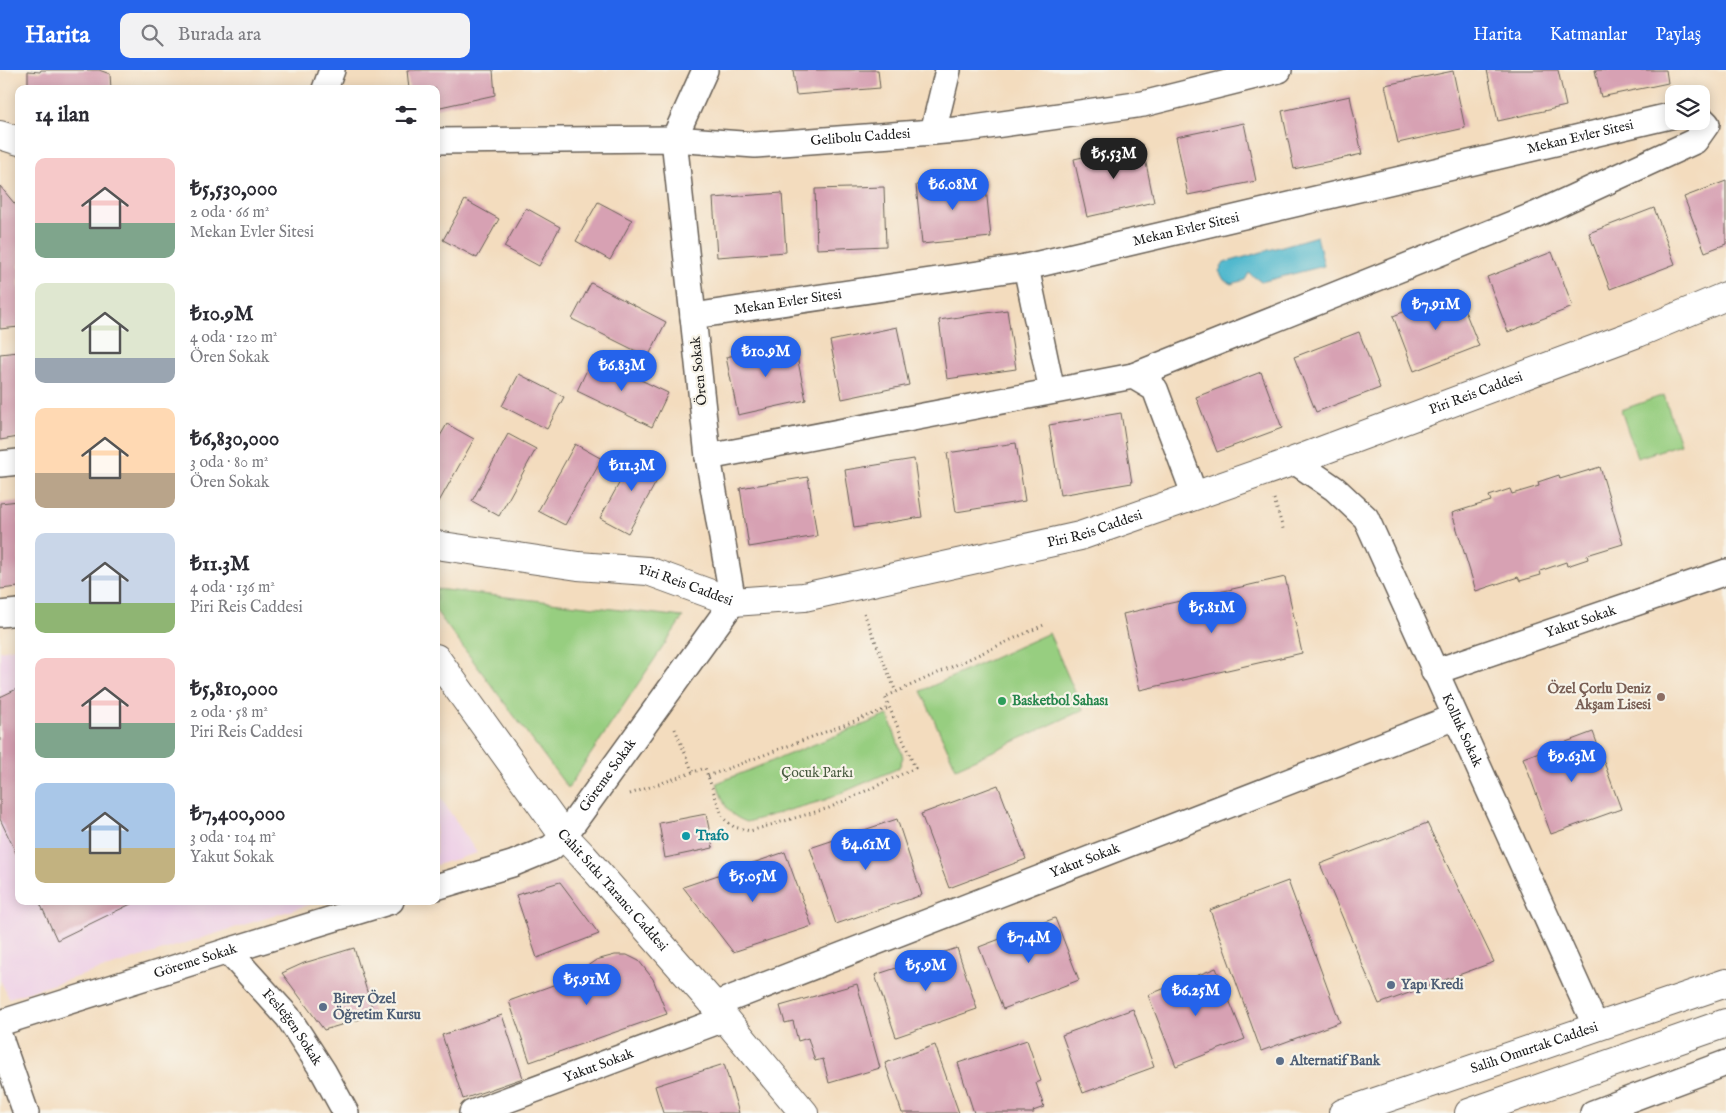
<!DOCTYPE html>
<html lang="tr">
<head>
<meta charset="utf-8">
<style>
  :root { --surface:#fff; --page:#f2f2f3; --text:#2b2b33; --muted:#7c7c81; --accent:#2563eb }
  body { margin:0; font-family:"IM FELL English",serif; background:var(--page); color:var(--text); height:100vh; display:flex; flex-direction:column; font-size:19px; white-space:nowrap }
  * { box-sizing:border-box; margin:0 }
  p { font-size:16px; color:var(--muted) }
  .icon { flex:none; width:28px; height:28px; fill:none; stroke:currentColor; stroke-width:2; stroke-linecap:round; stroke-linejoin:round }
  .map { position:relative; flex:1; overflow:hidden }
  .sheet { position:absolute; left:15px; top:15px; width:425px; height:820px; display:flex; flex-direction:column; background:var(--surface); border-radius:10px; box-shadow:0 2px 12px #0003 }
  .sheet>* { flex:none }
  .tools { position:absolute; left:1665px; top:15px; display:grid; gap:10px }
  .tools a { display:grid; place-items:center; width:45px; height:45px; border-radius:10px; background:var(--surface); box-shadow:0 2px 12px #0003; font-size:25px }
  .price { position:absolute; translate:-50% -42px; padding:0 11px; border-radius:18px; background:var(--accent); color:#fff; font-size:16px; line-height:32px; filter:drop-shadow(0 1px 2px #0008) }
  .price::after { content:''; position:absolute; left:50%; top:30px; width:15px; height:11px; margin-left:-8px; background:inherit; clip-path:polygon(0 0,100% 0,50% 100%) }
  .price.current { background:#222; color:#fff }
  ul { padding:0; list-style:none }
  li { display:flex; align-items:center; gap:15px; height:125px; padding:0 20px }
  li span { display:grid; place-items:center; flex:none; width:140px; height:100px; border-radius:10px; color:#555 }
  li>.icon { margin-inline-start:auto }
  span .icon { width:60px; height:60px; fill:#fffc; stroke-width:1 }
  li b { font-size:21px }
  h2 { display:flex; justify-content:space-between; align-items:center; height:60px; padding:0 20px; font-size:21px }
  header { display:flex; align-items:center; gap:30px; box-sizing:border-box; height:70px; padding:0 25px; background:var(--accent); color:#fff }
  header strong { font-size:24px }
  nav { display:flex; gap:28px; margin-inline-start:auto; font-size:18px }
  .search { width:350px; height:45px; background:var(--page); display:flex; align-items:center; gap:12px; box-sizing:border-box; padding:0 18px; border-radius:10px; color:var(--muted); font-size:19px }
  .map>svg:first-child { display:block }
  .built { fill:#eed0e7 }
  .green { fill:#97ce80; stroke:#5a754e }
  .water { fill:#4fb8cd; stroke:#366a74 }
  .building { fill:#d7a1b3 }
  .lines { fill:none; stroke-linecap:round; stroke-linejoin:round }
  .minor-casing { stroke:#675f55; stroke-width:28 }
  .tertiary-casing { stroke:#675f55; stroke-width:30 }
  .primary-casing { stroke:#675f55; stroke-width:30 }
  .path { stroke:#675f55; stroke-width:3; stroke-dasharray:1 4; stroke-linecap:butt }
  .minor { stroke:#fff; stroke-width:25 }
  .tertiary { stroke:#fff; stroke-width:28 }
  .primary { stroke:#fff; stroke-width:28 }
  .education-dot { fill:#8d6e63; stroke:#f7f3e8; stroke-width:2 }
  .leisure-dot { fill:#2e9e5b; stroke:#f7f3e8; stroke-width:2 }
  .culture-dot { fill:#0f9aa8; stroke:#f7f3e8; stroke-width:2 }
  .service-dot { fill:#5c6f8a; stroke:#f7f3e8; stroke-width:2 }
  .labels { text-anchor:middle; dominant-baseline:central; stroke-width:4.5; stroke-linejoin:round; paint-order:stroke }
  .street-label { font-size:14px; fill:#1c1c1c; stroke:#f7f3e8 }
  .education-label { font-size:14px; font-weight:bold; fill:#785e54; stroke:#f7f3e8; text-anchor:end }
  .leisure-label { font-size:14px; font-weight:bold; fill:#27864d; stroke:#f7f3e8; text-anchor:start }
  .park-label { font-size:14px; fill:#475a3f; stroke:#f7f3e8 }
  .culture-label { font-size:14px; font-weight:bold; fill:#0d838f; stroke:#f7f3e8; text-anchor:start }
  .service-label { font-size:14px; font-weight:bold; fill:#4e5e75; stroke:#f7f3e8; text-anchor:start }
</style>
</head>
<body>
<header>
<strong>Harita</strong>
<div class="search"><svg class="icon" aria-label="search" viewBox="0 0 24 24"><circle cx="10" cy="10" r="6"/><path d="M15 15l6 6"/></svg>Burada ara</div>
<nav><a>Harita</a><a>Katmanlar</a><a>Paylaş</a></nav>
</header>
<div class="map">
<svg width="1726" height="1043" viewBox="0 0 1726 1043">
  <rect width="100%" height="100%" fill="#f7f3e8"/>
  <filter id="ink" filterUnits="userSpaceOnUse"><feTurbulence type="fractalNoise" baseFrequency=".02" numOctaves="2"/><feDisplacementMap in="SourceGraphic" scale="10" xChannelSelector="R" yChannelSelector="G"/><feConvolveMatrix kernelMatrix="1 2 1 2 8 2 1 2 1" color-interpolation-filters="sRGB"/></filter>
  <filter id="wash" filterUnits="userSpaceOnUse"><feTurbulence type="fractalNoise" baseFrequency=".0096" numOctaves="4" result="noise"/><feDisplacementMap in="SourceGraphic" scale="20" xChannelSelector="R" yChannelSelector="G"/><feGaussianBlur stdDeviation="1.12" result="paint"/><feColorMatrix in="noise" values="0 0 0 0 0 0 0 0 0 0 0 0 0 0 0 0 0 1.4 0 .05"/><feComposite in="paint" operator="in"/></filter>
  <g filter="url(#wash)">
    <rect width="100%" height="100%" fill="#f3dcbe"/>
    <path class="built" d="M19,577v254h302l-312,97 -9,-18v-329z
      M436,721l41,62 -41,12z"/>
    <path class="green" d="M1664,325l16,49 -43,14 -16,-48z
      M436,519l247,28 -115,171 -132,-177z
      M1049,563l34,77 -127,58 -35,-77z
      M888,645l15,42 -4,11 -74,32 -78,22c-22,-8 -23,-19 -30,-39z"/>
    <path class="water" d="M1317,166l7,30 -63,16 -12,-9 -4,7 -14,4 -7,-4 -5,-9 5,-8z"/>
    <g id="blocks">
      <path class="building" d="M41,0h58l11,4 1,15h-83v-18l12,1z
        M407,0h86l2,25 -59,13v-19h-27z
        M793,0h85l2,18 -84,7z
        M1487,0h71l8,36 -68,15z
        M1595,0h71l2,13 -67,14z
        M1453,1l12,57 -67,15 -13,-58z
        M1350,26l12,58 -68,15 -12,-58z
        M1244,53l12,58 -68,14 -12,-58z
        M1142,74l12,58 -67,15 -13,-58z
        M985,108l6,59 -69,7 -6,-59z
        M1726,111v63l-21,8 -21,-55z
        M0,116l19,23v118l-19,2z
        M884,117l2,59 -69,3 -2,-60z
        M782,123l4,59 -69,5 -4,-59z
        M465,130l34,19 -22,39 -34,-18z
        M598,132l34,18 -22,40 -34,-19z
        M526,138l34,19 -21,39 -35,-19z
        M1654,138l21,56 -65,25 -21,-56z
        M1552,182l21,55 -65,25 -21,-55z
        M591,213l75,39 -18,35 -76,-38z
        M1457,221l22,55 -65,25 -21,-55z
        M1007,240l9,59 -69,10 -8,-59z
        M897,257l12,58 -67,14 -12,-58z
        M1359,262l21,56 -64,24 -22,-55z
        M794,272l12,58 -68,15 -12,-58z
        M18,282l1,85 -19,3v-86z
        M593,287l75,36 -16,34 -75,-36z
        M1261,302l21,56 -65,24 -21,-55z
        M519,304l45,23 -17,32 -45,-23z
        M1121,343l11,70 -72,12 -11,-70z
        M447,354l27,15 -38,68v-64z
        M508,364l28,15 -37,67 -27,-15z
        M1016,373l9,58 -69,11 -9,-59z
        M575,374l27,15 -37,66 -27,-14z
        M637,381l28,15 -37,67 -28,-15z
        M914,389l8,58 -68,11 -9,-58z
        M1600,397l23,77 -36,11 1,4 -21,7 -1,-4 -26,9 1,4 -21,6 -2,-4 -42,14 -24,-78 39,-12 -2,-5 21,-7 2,5 27,-8 -1,-4 21,-7 1,4z
        M808,407l9,59 -68,11 -9,-59z
        M19,431v86l-19,2v-86z
        M1285,507l17,76 -162,37 -17,-76z
        M19,618v171l-19,-40v-122z
        M1593,662l28,77 -70,25 -28,-76z
        M998,715l28,74 -77,29 -28,-74z
        M706,744l7,34 -48,10 -6,-35z
        M897,749l25,76 -86,29 -26,-76z
        M1427,753l67,139 -115,42 -59,-140z
        M785,782l27,74 -79,26 -50,-65z
        M1288,811l52,141 -79,29 -51,-141z
        M560,812l39,52 -62,24 -21,-63z
        M39,831h98l-80,39z
        M1055,848l24,62 -76,29 -24,-62z
        M354,878l20,67 -50,15 -42,-57 22,-10z
        M957,878l20,61 -81,28 -21,-62z
        M615,885h12l12,6 14,18 14,35 -137,48 -21,-61 58,-21 29,-20z
        M1216,898l29,71 -69,27 -28,-71z
        M857,914l23,84 -51,15 -6,-24 -8,2 -7,-23 -10,3 -5,-20 -8,2 -5,-17z
        M1133,939l21,58 -71,26 -21,-58z
        M502,945l21,63 -60,21 -21,-64z
        M1027,970l14,41 -5,2 8,24 -11,4 1,2h-60l-16,-50z
        M935,975l24,68h-57l-17,-50z
        M724,994l15,49h-76l-8,-27z"/>
    </g>
  </g>
  <g filter="url(#ink)">
    <use href="#blocks" fill-opacity="0" stroke="#675f55" stroke-width="1"/>
    <g class="lines">
      <g class="minor-casing">
        <g id="minor">
          <path d="M325,19l7,-19"/>
          <path d="M933,62l15,-62"/>
          <path id="s1" d="M436,71l238,-2 81,6 178,-13 34,-3 176,-25 136,-34"/>
          <path d="M1026,197l26,124"/>
          <path id="s2" d="M693,246l333,-49 648,-152"/>
          <path d="M1133,306l404,-162 158,-73 12,-17 -6,-6"/>
          <path d="M708,387l425,-81 22,13 40,107"/>
          <path id="s3" d="M1294,391l41,28 31,29 230,509"/>
          <path d="M0,394l19,-2"/>
          <path d="M0,544l19,-2"/>
          <path id="s4" d="M1434,602l292,-100"/>
          <path id="s5" d="M436,817l76,-23 39,-16 13,-12 169,-234 -25,-145 -34,-318 31,-69"/>
          <path id="s6" d="M228,881l60,66 35,54 23,42"/>
          <path id="s7" d="M714,935l741,-288"/>
          <path id="s8" d="M0,953l228,-72 163,-50"/>
          <path d="M0,968l26,75"/>
          <path id="s9" d="M472,1043l252,-94"/>
          <path d="M1593,1043l133,-50"/>
        </g>
      </g>
      <g class="tertiary-casing">
        <g id="tertiary">
          <path d="M0,65l19,6"/>
          <path id="s10" d="M436,475l142,21 70,5 85,31 71,-5 276,-61 214,-75 344,-128 88,-37"/>
          <path id="s11" d="M436,588l128,178 19,20 131,149 90,108"/>
        </g>
      </g>
      <g class="primary-casing">
        <g id="primary">
          <path id="s12" d="M1343,1043l383,-130"/>
          <path d="M1469,1043l257,-90"/>
        </g>
      </g>
      <path class="path" d="M1274,429l10,33
        M864,543l32,79
        M675,659l18,44
        M708,706l181,-68
        M630,724l75,-26 18,50 11,9 16,4 79,-23 86,-40 -30,-71 161,-73"/>
      <use href="#minor" class="minor"/>
      <use href="#tertiary" class="tertiary"/>
      <use href="#primary" class="primary"/>
    </g>
  </g>
  <circle class="education-dot" cx="1661" cy="627" r="5"/>
  <circle class="leisure-dot" cx="1002" cy="631" r="5"/>
  <circle class="culture-dot" cx="686" cy="766" r="5"/>
  <g class="service-dot">
    <circle cx="1391" cy="915" r="5"/>
    <circle cx="323" cy="937" r="5"/>
    <circle cx="1280" cy="991" r="5"/>
  </g>
  <g class="labels">
    <g class="street-label">
      <text stroke="none"><textPath href="#s1" startOffset="425">Gelibolu Caddesi</textPath></text>
      <text stroke="none"><textPath href="#s2" startOffset="906">Mekan Evler Sitesi</textPath></text>
      <text stroke="none"><textPath href="#s2" startOffset="501">Mekan Evler Sitesi</textPath></text>
      <text stroke="none"><textPath href="#s2" startOffset="96">Mekan Evler Sitesi</textPath></text>
      <text transform="translate(699 301) rotate(-96)">Ören Sokak</text>
      <text stroke="none"><textPath href="#s10" startOffset="1079">Piri Reis Caddesi</textPath></text>
      <text stroke="none"><textPath href="#s10" startOffset="674">Piri Reis Caddesi</textPath></text>
      <text stroke="none"><textPath href="#s10" startOffset="254">Piri Reis Caddesi</textPath></text>
      <text stroke="none"><textPath href="#s4" startOffset="155">Yakut Sokak</textPath></text>
      <text stroke="none"><textPath href="#s3" startOffset="325">Kolluk Sokak</textPath></text>
      <text stroke="none"><textPath href="#s5" startOffset="214">Göreme Sokak</textPath></text>
      <text stroke="none"><textPath href="#s7" startOffset="398">Yakut Sokak</textPath></text>
      <text stroke="none"><textPath href="#s11" startOffset="292">Cahit Sıtkı Tarancı Caddesi</textPath></text>
      <text stroke="none"><textPath href="#s8" startOffset="205">Göreme Sokak</textPath></text>
      <text stroke="none"><textPath href="#s6" startOffset="100">Fesleğen Sokak</textPath></text>
      <text stroke="none"><textPath href="#s12" startOffset="202">Salih Omurtak Caddesi</textPath></text>
      <text stroke="none"><textPath href="#s9" startOffset="135">Yakut Sokak</textPath></text>
    </g>
    <g class="education-label">
      <text x="1651" y="619">Özel Çorlu Deniz<tspan x="1651" dy="16">Akşam Lisesi</tspan></text>
    </g>
    <g class="leisure-label">
      <text x="1012" y="631">Basketbol Sahası</text>
    </g>
    <g class="park-label">
      <text x="817" y="703">Çocuk Parkı</text>
    </g>
    <g class="culture-label">
      <text x="696" y="766">Trafo</text>
    </g>
    <g class="service-label">
      <text x="1401" y="915">Yapı Kredi</text>
      <text x="333" y="929">Birey Özel<tspan x="333" dy="16">Öğretim Kursu</tspan></text>
      <text x="1290" y="991">Alternatif Bank</text>
    </g>
  </g>
</svg>
<div class="tools">
<a><svg class="icon" aria-label="layers" viewBox="0 0 24 24"><path d="M12 4l9 5-9 5-9-5zM3 14l9 5 9-5"/></svg></a>
</div>
<b class="price current" style="left:1114px;top:110px">₺5.53M</b>
<b class="price" style="left:953px;top:141px">₺6.08M</b>
<b class="price" style="left:1436px;top:261px">₺7.91M</b>
<b class="price" style="left:766px;top:308px">₺10.9M</b>
<b class="price" style="left:622px;top:322px">₺6.83M</b>
<b class="price" style="left:632px;top:422px">₺11.3M</b>
<b class="price" style="left:1212px;top:564px">₺5.81M</b>
<b class="price" style="left:1572px;top:713px">₺9.63M</b>
<b class="price" style="left:866px;top:801px">₺4.61M</b>
<b class="price" style="left:753px;top:833px">₺5.05M</b>
<b class="price" style="left:1029px;top:894px">₺7.4M</b>
<b class="price" style="left:926px;top:922px">₺5.9M</b>
<b class="price" style="left:587px;top:936px">₺5.91M</b>
<b class="price" style="left:1196px;top:947px">₺6.25M</b>
<section class="sheet">
<h2>14 ilan<svg class="icon" aria-label="filters" viewBox="0 0 24 24"><path d="M4 7h16M4 17h16"/><circle cx="9" cy="7" r="2"/><circle cx="15" cy="17" r="2"/></svg></h2>
<ul>
<li><span style="background:linear-gradient(#f6c9c9 65%,#7fa58c 0)"><svg class="icon" aria-label="home" viewBox="0 0 24 24"><path d="M3 11l9-7 9 7M6 9v11h12V9"/></svg></span><div><b>₺5,530,000</b><p>2 oda · 66 m²</p><p>Mekan Evler Sitesi</p></div></li>
<li><span style="background:linear-gradient(#dfe7d0 75%,#9aa5b1 0)"><svg class="icon" aria-label="home" viewBox="0 0 24 24"><path d="M3 11l9-7 9 7M6 9v11h12V9"/></svg></span><div><b>₺10.9M</b><p>4 oda · 120 m²</p><p>Ören Sokak</p></div></li>
<li><span style="background:linear-gradient(#ffd9b3 65%,#b9a48a 0)"><svg class="icon" aria-label="home" viewBox="0 0 24 24"><path d="M3 11l9-7 9 7M6 9v11h12V9"/></svg></span><div><b>₺6,830,000</b><p>3 oda · 80 m²</p><p>Ören Sokak</p></div></li>
<li><span style="background:linear-gradient(#c9d6e8 70%,#8fb573 0)"><svg class="icon" aria-label="home" viewBox="0 0 24 24"><path d="M3 11l9-7 9 7M6 9v11h12V9"/></svg></span><div><b>₺11.3M</b><p>4 oda · 136 m²</p><p>Piri Reis Caddesi</p></div></li>
<li><span style="background:linear-gradient(#f6c9c9 65%,#7fa58c 0)"><svg class="icon" aria-label="home" viewBox="0 0 24 24"><path d="M3 11l9-7 9 7M6 9v11h12V9"/></svg></span><div><b>₺5,810,000</b><p>2 oda · 58 m²</p><p>Piri Reis Caddesi</p></div></li>
<li><span style="background:linear-gradient(#a9c7e8 65%,#c2b280 0)"><svg class="icon" aria-label="home" viewBox="0 0 24 24"><path d="M3 11l9-7 9 7M6 9v11h12V9"/></svg></span><div><b>₺7,400,000</b><p>3 oda · 104 m²</p><p>Yakut Sokak</p></div></li>
</ul>
</section>
</div>
</body>
</html>
